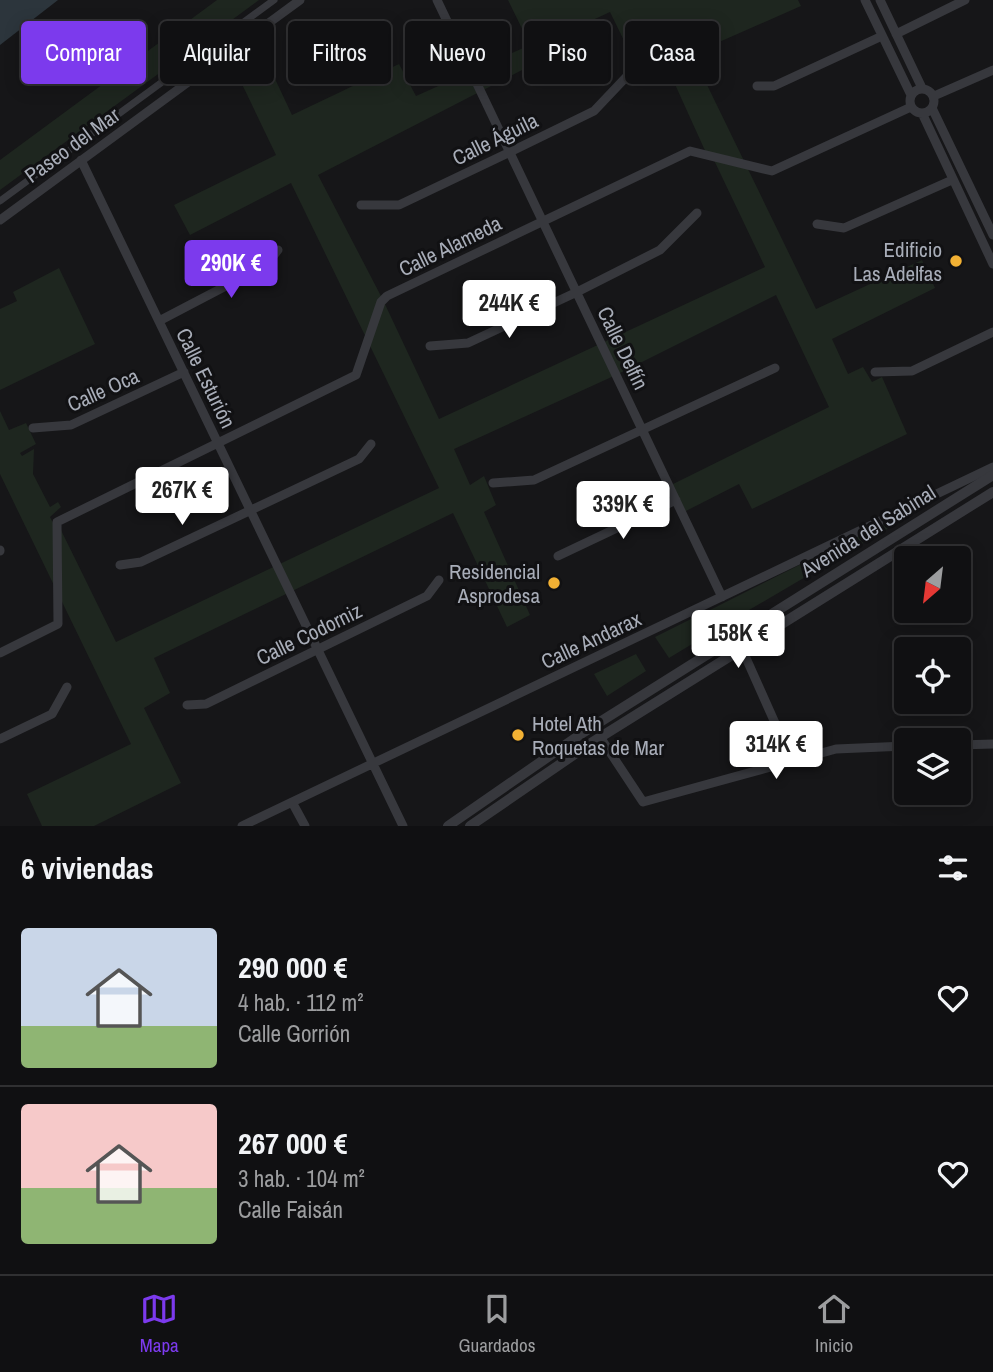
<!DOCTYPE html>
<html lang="es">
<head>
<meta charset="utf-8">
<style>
  :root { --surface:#101012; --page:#1e1e20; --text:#f1f3f6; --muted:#9c9d9f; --line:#303032; --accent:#7c3aed }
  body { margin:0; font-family:"Archivo Narrow",sans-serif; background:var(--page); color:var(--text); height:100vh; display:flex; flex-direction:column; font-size:26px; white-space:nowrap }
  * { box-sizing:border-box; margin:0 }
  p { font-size:23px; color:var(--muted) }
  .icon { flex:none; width:38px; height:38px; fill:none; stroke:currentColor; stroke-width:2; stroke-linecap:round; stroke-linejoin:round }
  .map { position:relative; height:826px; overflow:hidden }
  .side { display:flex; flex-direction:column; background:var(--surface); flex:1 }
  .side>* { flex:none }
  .banner { position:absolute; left:21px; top:21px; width:952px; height:63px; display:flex; gap:14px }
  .needle { width:46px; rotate:208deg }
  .buttons { position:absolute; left:894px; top:546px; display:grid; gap:14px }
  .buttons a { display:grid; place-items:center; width:77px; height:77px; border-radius:7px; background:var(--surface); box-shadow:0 4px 18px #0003,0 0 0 2px var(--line); font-size:35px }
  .price { position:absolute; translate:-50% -60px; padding:0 16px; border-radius:7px; background:#fff; color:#222; font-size:23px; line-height:46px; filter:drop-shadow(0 2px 4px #0008) }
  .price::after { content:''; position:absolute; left:50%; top:42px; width:21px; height:16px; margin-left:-10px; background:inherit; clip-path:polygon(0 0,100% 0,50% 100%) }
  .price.on { background:var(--accent); color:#fff }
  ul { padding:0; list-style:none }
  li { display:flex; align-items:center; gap:21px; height:175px; padding:0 21px }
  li+li { border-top:2px solid var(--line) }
  li span { display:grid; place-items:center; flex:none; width:196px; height:140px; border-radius:7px; color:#555 }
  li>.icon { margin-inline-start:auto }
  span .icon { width:84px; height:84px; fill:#fffc; stroke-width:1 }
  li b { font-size:30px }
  h2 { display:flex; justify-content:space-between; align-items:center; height:84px; padding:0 21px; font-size:30px }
  .pill { padding:0 24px; border-radius:7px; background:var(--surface); box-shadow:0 4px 18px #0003,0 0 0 2px var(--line); font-size:24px; line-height:63px }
  .pill.on { background:var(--accent); color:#fff }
  .tabs { display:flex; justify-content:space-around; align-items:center; height:98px; border-top:2px solid var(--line); background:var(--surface); font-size:19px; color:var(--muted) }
  .tabs a { display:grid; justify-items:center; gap:4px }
  .tabs .on { color:var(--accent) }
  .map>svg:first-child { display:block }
  .green { fill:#1e261f; fill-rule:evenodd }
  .water { fill:#2c353c }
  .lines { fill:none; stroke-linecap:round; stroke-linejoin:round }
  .pedestrian { stroke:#37383d; stroke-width:7 }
  .minor { stroke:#37383d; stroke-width:9 }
  .tertiary { stroke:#37383d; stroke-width:10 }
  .poi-dot { fill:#f2b134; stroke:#111113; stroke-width:2.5 }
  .labels { text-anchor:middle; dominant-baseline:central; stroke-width:6; stroke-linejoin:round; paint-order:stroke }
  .street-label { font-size:21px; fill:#a8adb8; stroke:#111113 }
  .poi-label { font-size:21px; fill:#a8adb8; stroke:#111113; text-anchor:end }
</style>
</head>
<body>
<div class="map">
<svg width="993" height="826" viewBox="0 0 993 826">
  <rect width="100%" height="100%" fill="#161618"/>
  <path class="green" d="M217,0h42l-259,190v-30z
    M508,0h290l3,6 -109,48 124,255 106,-49 13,28 -103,51 16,35 15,-7 9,15 10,-5 25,57 -155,75 -13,-25 -57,29 -13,-27 160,-79 -53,-112 -160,80 -162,74 16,36 14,-9 12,29 -12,7 46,103 -23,12 -54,-114 -299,145 16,35 -26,15 37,75 -87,43h-52l-15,-32 104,-50 -131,-270v-63l9,19 17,-7 10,21 -16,9 2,3 12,-7 -1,25 17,33 8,-5 3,5 -11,10 7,14v-9l59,120 323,-154 -148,-305 -101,52 -16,-30 102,-50 -49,-102 27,-19 38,81 107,-51 17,32 114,-51zM610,12l25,51 24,-14 48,106 5,1 53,111 -326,152 -56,-119 -65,-125 241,-124 -5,-13z
    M59,268l36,76 -95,46v-81l17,-8 -4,-9z
    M891,519l3,6 -174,102 -10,-17z
    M701,614l11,18 -43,26 -14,-21z
    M636,654l10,17 -39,25 -13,-22z"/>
  <path class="water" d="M0,0h58l-58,45z"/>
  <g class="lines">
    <path class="pedestrian" d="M0,201l274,-201"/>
    <path class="minor" d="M437,0l285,597
      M865,0l46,95
      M880,0l42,88
      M896,34l69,-34
      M757,86h17l108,-50
      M910 101a12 12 0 1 1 24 0a12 12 0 1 1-24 0Z
      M934,96l59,-26
      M932,108l61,127
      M922,113l71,151
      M81,160l322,666
      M361,205h38l111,-53 84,-41 36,-38
      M0,220l300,-220
      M817,224l27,4 108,-48
      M159,321l107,-56 12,-15
      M430,346l38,-3 109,-51 83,-42 37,-37
      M875,372l37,-1 81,-39
      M33,428l38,-3 113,-53
      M493,483l41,-3 241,-112
      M0,551v-1
      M558,556l118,-56
      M120,565l21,-3 218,-103 12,-15
      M742,649l50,112
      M0,653l58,-29 -1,-102 299,-147 25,-73 6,-6 303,-145 82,20 139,-64
      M187,705l19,-1 221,-108 12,-16
      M600,737l43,65 193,-53 70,-3
      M0,739l52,-25 15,-27
      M959,745l34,-1
      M292,802l13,24
      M242,826l751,-359"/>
    <path class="tertiary" d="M448,826l136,-94 409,-257
      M470,826l121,-83 402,-251"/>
  </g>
  <g class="poi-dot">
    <circle cx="956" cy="261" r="7"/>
    <circle cx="554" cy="583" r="7"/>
    <circle cx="518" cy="735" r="7"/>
  </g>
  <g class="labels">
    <g class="street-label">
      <text transform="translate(495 139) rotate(-26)">Calle Águila</text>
      <text transform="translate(72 145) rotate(-36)">Paseo del Mar</text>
      <text transform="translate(450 246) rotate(-26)">Calle Alameda</text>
      <text transform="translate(623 348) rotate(64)">Calle Delfín</text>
      <text transform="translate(206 378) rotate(64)">Calle Esturión</text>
      <text transform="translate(103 390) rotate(-24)">Calle Oca</text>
      <text transform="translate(868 531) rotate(-32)">Avenida del Sabinal</text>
      <text transform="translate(309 634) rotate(-26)">Calle Codorniz</text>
      <text transform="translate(591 640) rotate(-25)">Calle Andarax</text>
    </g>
    <g class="poi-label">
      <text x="942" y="249">Edificio<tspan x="942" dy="24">Las Adelfas</tspan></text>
      <text x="540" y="571">Residencial<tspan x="540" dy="24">Asprodesa</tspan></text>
      <text x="532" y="723" text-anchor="start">Hotel Ath<tspan x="532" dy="24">Roquetas de Mar</tspan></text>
    </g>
  </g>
</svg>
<div class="buttons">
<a><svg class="needle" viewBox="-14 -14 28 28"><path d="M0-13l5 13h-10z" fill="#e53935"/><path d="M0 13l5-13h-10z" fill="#9c9d9f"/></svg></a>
<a><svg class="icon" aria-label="locate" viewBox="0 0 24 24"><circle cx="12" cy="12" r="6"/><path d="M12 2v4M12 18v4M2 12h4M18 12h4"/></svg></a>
<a><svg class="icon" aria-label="layers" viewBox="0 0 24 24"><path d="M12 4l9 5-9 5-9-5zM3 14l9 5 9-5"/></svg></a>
</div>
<b class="price on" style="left:231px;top:300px">290K €</b>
<b class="price" style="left:509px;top:340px">244K €</b>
<b class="price" style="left:182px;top:527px">267K €</b>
<b class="price" style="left:623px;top:541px">339K €</b>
<b class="price" style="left:738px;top:670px">158K €</b>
<b class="price" style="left:776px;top:781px">314K €</b>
<div class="banner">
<a class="pill on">Comprar</a>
<a class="pill">Alquilar</a>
<a class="pill">Filtros</a>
<a class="pill">Nuevo</a>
<a class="pill">Piso</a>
<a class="pill">Casa</a>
</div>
</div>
<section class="side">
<h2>6 viviendas<svg class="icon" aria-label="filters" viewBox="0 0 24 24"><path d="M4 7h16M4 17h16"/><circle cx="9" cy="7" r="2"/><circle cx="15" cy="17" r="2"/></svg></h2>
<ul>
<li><span style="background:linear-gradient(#c9d6e8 70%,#8fb573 0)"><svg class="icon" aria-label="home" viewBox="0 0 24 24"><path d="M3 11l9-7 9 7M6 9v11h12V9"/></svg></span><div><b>290 000 €</b><p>4 hab. · 112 m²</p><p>Calle Gorrión</p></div><svg class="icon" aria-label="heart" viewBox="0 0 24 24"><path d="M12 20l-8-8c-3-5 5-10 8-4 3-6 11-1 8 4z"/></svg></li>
<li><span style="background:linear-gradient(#f6c9c9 60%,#8fb573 0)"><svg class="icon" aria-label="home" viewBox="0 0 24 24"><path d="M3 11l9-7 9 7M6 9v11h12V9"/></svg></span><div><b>267 000 €</b><p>3 hab. · 104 m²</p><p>Calle Faisán</p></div><svg class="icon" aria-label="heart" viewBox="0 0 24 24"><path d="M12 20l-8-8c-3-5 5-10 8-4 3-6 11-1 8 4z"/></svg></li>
</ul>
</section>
<nav class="tabs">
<a class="on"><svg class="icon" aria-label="map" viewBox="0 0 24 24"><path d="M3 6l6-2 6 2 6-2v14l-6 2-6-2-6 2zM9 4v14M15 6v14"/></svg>Mapa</a>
<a><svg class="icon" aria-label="saved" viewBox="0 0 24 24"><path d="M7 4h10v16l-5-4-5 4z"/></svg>Guardados</a>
<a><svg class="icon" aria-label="home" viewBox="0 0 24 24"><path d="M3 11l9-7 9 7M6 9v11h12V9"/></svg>Inicio</a>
</nav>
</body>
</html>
